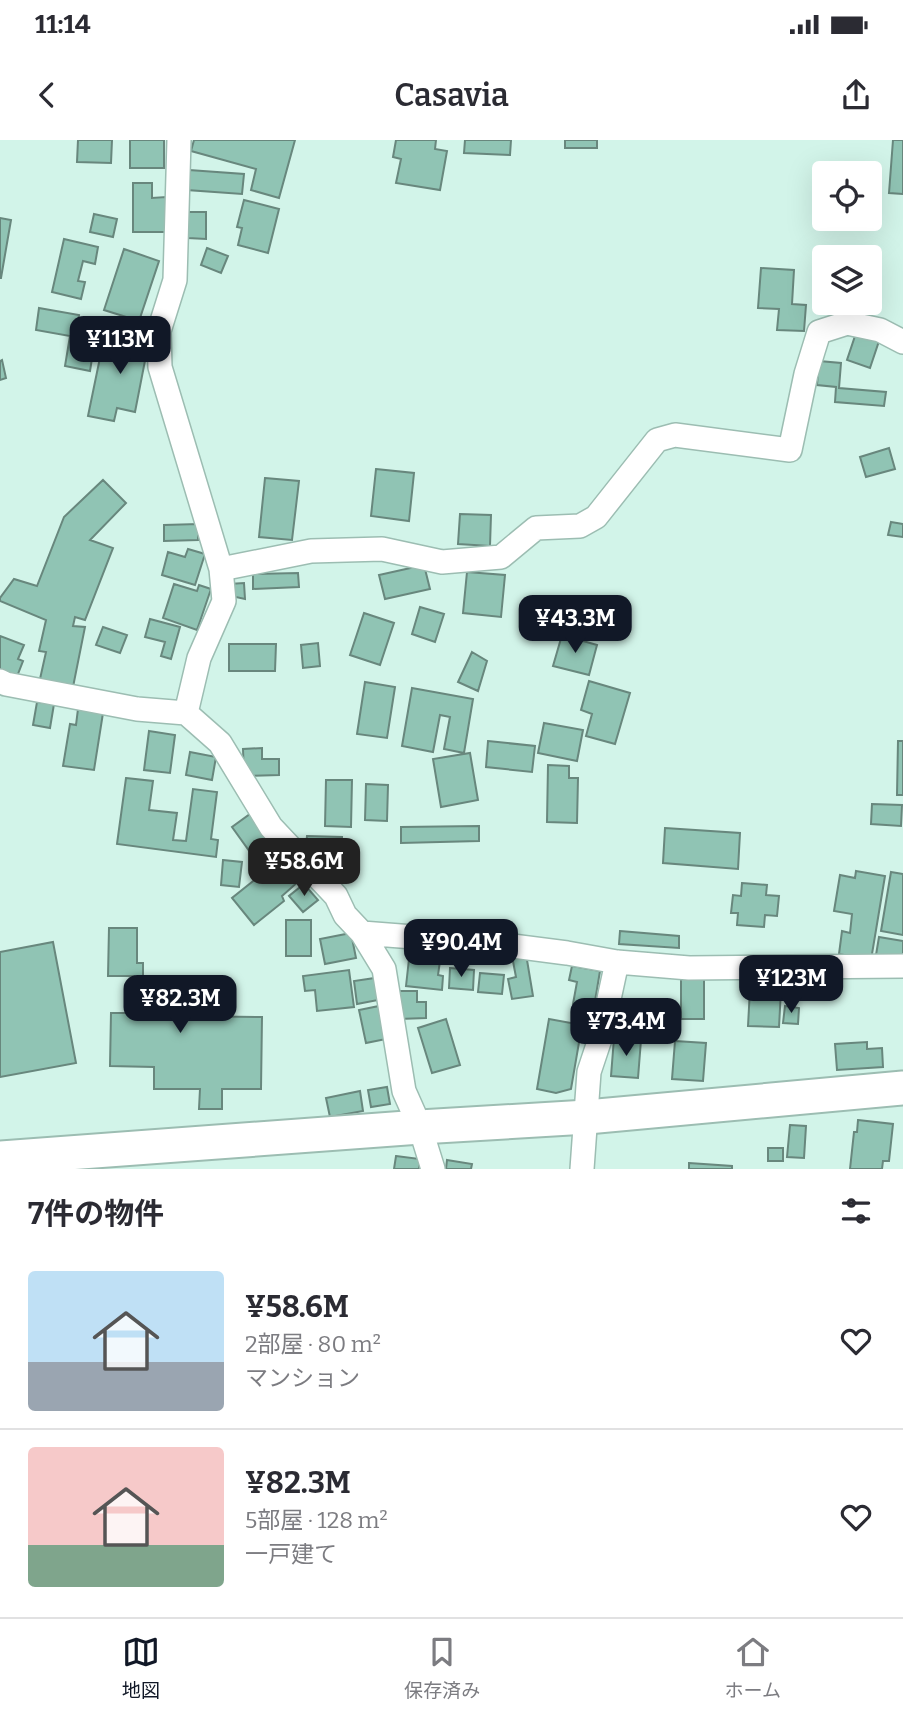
<!DOCTYPE html>
<html lang="ja">
<head>
<meta charset="utf-8">
<style>
  :root { --surface:#fff; --page:#f2f2f3; --text:#2b2b33; --muted:#7c7c81; --line:#e1e1e2; --accent:#111827 }
  body { margin:0; font-family:Bitter,"Noto Sans JP",serif; background:var(--page); color:var(--text); height:100vh; display:flex; flex-direction:column; font-size:26px; white-space:nowrap }
  * { box-sizing:border-box; margin:0 }
  p { font-size:23px; color:var(--muted) }
  .icon { flex:none; width:38px; height:38px; fill:none; stroke:currentColor; stroke-width:2; stroke-linecap:round; stroke-linejoin:round }
  .map { position:relative; height:1029px; overflow:hidden }
  .details { display:flex; flex-direction:column; background:var(--surface); flex:1 }
  .details>* { flex:none }
  .fabs { position:absolute; left:812px; top:21px; display:grid; gap:14px }
  .fabs a { display:grid; place-items:center; width:70px; height:70px; border-radius:7px; background:var(--surface); box-shadow:0 7px 28px #0002; font-size:35px }
  .price { position:absolute; translate:-50% -60px; padding:0 16px; border-radius:14px; background:var(--accent); color:#fff; font-size:23px; line-height:46px; filter:drop-shadow(0 2px 4px #0008) }
  .price::after { content:''; position:absolute; left:50%; top:42px; width:21px; height:16px; margin-left:-10px; background:inherit; clip-path:polygon(0 0,100% 0,50% 100%) }
  .price.active { background:#222; color:#fff }
  ul { padding:0; list-style:none }
  li { display:flex; align-items:center; gap:21px; height:175px; padding:0 28px }
  li+li { border-top:2px solid var(--line) }
  li span { display:grid; place-items:center; flex:none; width:196px; height:140px; border-radius:7px; color:#555 }
  li>.icon { margin-inline-start:auto }
  span .icon { width:84px; height:84px; fill:#fffc; stroke-width:1 }
  li b { font-size:30px }
  h2 { display:flex; justify-content:space-between; align-items:center; height:84px; padding:0 28px; font-size:30px }
  .status { display:flex; justify-content:space-between; align-items:center; height:49px; padding:0 35px; background:var(--surface); direction:ltr }
  .status svg { height:19px; fill:currentColor }
  header { display:flex; justify-content:space-between; align-items:center; height:91px; padding:0 28px; background:var(--surface); font-size:32px; font-weight:600 }
  .tabs { display:flex; justify-content:space-around; align-items:center; height:98px; border-top:2px solid var(--line); background:var(--surface); font-size:19px; color:var(--muted) }
  .tabs a { display:grid; justify-items:center; gap:4px }
  .tabs .active { color:var(--accent) }
  .map>svg:first-child { display:block }
  .building { fill:#90c4b4; stroke:#68877d; stroke-width:2 }
  .lines { fill:none; stroke-linecap:round; stroke-linejoin:round }
  .street-casing { stroke:#9cbdb2; stroke-width:26 }
  .secondary-casing { stroke:#9cbdb2; stroke-width:37 }
  .street { stroke:#fff; stroke-width:23 }
  .secondary { stroke:#fff; stroke-width:33 }
</style>
</head>
<body>
<div class="status"><b>11:14</b><svg viewBox="0 0 49 12"><path d="M0 12V9h3v3zM5 12V6h3v6zM10 12V3h3v9zM15 12V0h3v12zM26 1h20v11H26zM47 4h2v5h-2z"/></svg></div>
<header><svg class="icon" aria-label="back" viewBox="0 0 24 24"><path d="M15 5l-7 7 7 7"/></svg>Casavia<svg class="icon" aria-label="share" viewBox="0 0 24 24"><path d="M12 15V3M7 8l5-5 5 5M5 13v7h14v-7"/></svg></header>
<div class="map">
<svg width="903" height="1029" viewBox="0 0 903 1029">
  <rect width="100%" height="100%" fill="#d2f4e9"/>
  <path class="building" d="M78,0h34l-1,23 -34,-1z
    M130,0h34v28h-34z
    M194,0h101l-16,58 -28,-8 5,-21 -65,-18z
    M396,0h40l-1,9 12,2 -7,39 -44,-7 5,-24 -8,-2z
    M465,0h46l-1,15 -46,-2z
    M565,0h32v8h-32z
    M893,0h10v54l-14,-1z
    M189,30l55,4 -2,20 -55,-4z
    M133,43h19v15l14,-1v35h-33z
    M244,60l35,9 -11,44 -30,-8 4,-17 -5,-1z
    M188,72h18v27l-18,-1z
    M94,74l23,5 -4,18 -23,-5z
    M0,78l11,2 -10,58h-1z
    M64,99l34,8 -3,17 -12,-3 -5,20 7,1 -4,17 -29,-7z
    M207,108l21,8 -7,17 -20,-8z
    M124,109l35,12 -20,60 -35,-11z
    M837,109l32,3v5h-32z
    M761,128l33,2 -2,34 14,1 -2,26 -27,-1 2,-21 -21,-1z
    M816,157l8,1v5h11v8l-20,-1z
    M845,163h20l-1,5 -20,-2z
    M39,168l40,7 -3,21 19,4 -5,31 -25,-5 5,-30 -34,-6z
    M120,189l30,6 -15,77 -18,-4 -3,13 -26,-5 14,-68 14,3z
    M857,190l23,8 -10,30 -23,-8z
    M2,220l4,18 -6,2v-19z
    M819,221l22,2 -2,25 47,4 -2,14 -49,-4 1,-15 -19,-2z
    M889,308l6,21 -29,8 -6,-20z
    M376,329l38,4 -5,48 -38,-5z
    M265,338l34,3 -7,59 -33,-3z
    M103,340l23,23 -36,37 23,8 -28,72 -10,-3 -2,9 12,1 -12,60 -33,-8 6,-27 -7,-1 7,-31 -46,-19v-3l14,-19 23,7 27,-69z
    M460,374l31,1 -1,31 -32,-2z
    M891,382l12,2v13l-15,-2z
    M198,384v16l-34,1v-16z
    M188,409l17,5 -10,31 -33,-10 6,-23 17,5z
    M424,425l6,24 -45,10 -6,-24z
    M467,432l38,3 -4,42 -38,-4z
    M298,433l1,14 -46,2v-15z
    M244,443l1,16 -14,-3 -2,-12z
    M174,444l23,7 2,-6 12,4 -14,41 -34,-12z
    M420,467l24,7 -9,28 -23,-8z
    M364,473l30,10 -14,42 -30,-10z
    M150,479l30,8 -9,32 -10,-3 4,-14 -20,-5z
    M103,487l24,8 -7,18 -24,-8z
    M562,495l35,10 -8,30 -36,-9z
    M0,496l24,9 -6,14 5,2 -7,18 -16,-6z
    M318,503l2,23 -17,2 -2,-23z
    M229,504h47l-1,27h-46z
    M472,512l15,9 -9,30 -20,-9z
    M589,541l41,12 -15,51 -29,-8 6,-22 -11,-4z
    M365,542l30,5 -8,51 -30,-4z
    M412,548l61,11 -9,54 -20,-4 6,-32 -10,-2 -7,37 -31,-6z
    M37,562l17,2 -4,24 -17,-3z
    M78,569l25,4 -9,57 -31,-4 7,-42 6,1z
    M544,583l39,7 -6,31 -39,-8z
    M149,591l26,4 -5,38 -26,-3z
    M488,601l47,5 -3,26 -46,-5z
    M898,601h5v54h-6z
    M262,608v11h17v16l-35,1 -1,-27z
    M190,612l26,5 -4,23 -26,-5z
    M470,613l8,47 -37,7 -8,-48z
    M548,625l21,1v12h9l-1,45 -30,-1z
    M126,638l27,3 -4,29 28,3 -4,27 13,1 7,-52 24,3 -6,47 7,1 -2,17 -99,-13z
    M326,640h26l-1,47 -26,-1z
    M366,644l22,1 -1,36 -22,-1z
    M872,664l30,1 -1,21 -30,-2z
    M250,674l18,25 -18,13 -18,-25z
    M479,686v15l-78,2v-16z
    M665,688l75,5 -2,36 -75,-6z
    M307,696l35,1v21l-27,-1v-8l-9,-3z
    M277,714l22,27 -17,15 2,5 -30,24 -22,-27 30,-24 -4,-4z
    M223,720l19,2 -3,25 -18,-2z
    M856,731l29,5 -14,84 -32,-6 3,-23 8,2 2,-19 -18,-3 6,-36 15,3z
    M891,732l12,2v61l-22,-4z
    M742,743l25,2 -1,10 13,1 -2,20 -12,-1 -1,12 -27,-2 1,-12h-7l2,-18 8,1z
    M304,744l14,16 -15,12 -14,-16z
    M286,780h25v36h-25z
    M109,788h28v35h6v23h41v30l78,1 -1,72h-39v20h-23l1,-20h-46v-22l-44,-1 1,-53h23v-37h-26z
    M620,791l59,5v12l-60,-4z
    M351,793l5,25 -31,6 -5,-25z
    M879,797l24,4v18l-27,-4z
    M53,802l23,121 -76,14v-125z
    M424,812l17,2 -3,21 5,1 -1,14 -36,-4 3,-27 14,1z
    M526,814l7,42 -21,3 -4,-20 8,-2 -4,-21z
    M572,826l28,5 -6,36 -21,-3 4,-22 -8,-2z
    M450,828l24,2 -1,20 -24,-2z
    M349,830l5,37 -37,4 -2,-21 -10,1 -2,-15z
    M480,833l24,2 -2,19 -24,-2z
    M681,837h23v42h-23z
    M375,838l3,22 -21,4 -3,-23z
    M750,849l31,1 -2,37 -31,-1z
    M399,851h18v11h9v16l-27,1z
    M379,866l7,33 -20,4 -7,-33z
    M785,866l14,2 -1,16 -15,-1z
    M446,879l14,46 -28,8 -14,-45z
    M549,879l33,6 -11,64 -15,4 -19,-4z
    M614,898l27,2 -3,38 -27,-2z
    M675,901l31,2 -3,38 -31,-2z
    M867,902v7l15,-1 1,19 -46,3 -2,-26z
    M387,947l3,17 -19,3 -3,-17z
    M360,951l3,20 -33,6 -4,-19z
    M858,980l35,4 -4,37h-6l-1,8h-32l4,-37h3z
    M790,985l16,1 -2,32 -17,-1z
    M768,1008h15v13h-15z
    M396,1016l24,3 -1,10h-25z
    M447,1020l25,4 -1,5h-25z
    M689,1023l43,3v3h-43z"/>
  <g class="lines">
    <g class="street-casing">
      <path id="street" d="M179,0l-4,140 -16,51 1,36 61,202 3,32 -25,57 -13,55
        M221,429l90,-18 71,-2 60,13 59,-5 35,-29 44,-2 16,-9 61,-77 18,-5 115,15 16,-76 13,-42 28,-9 33,7 23,12
        M0,541l6,3 131,25 49,4 34,30 51,84 65,69 9,19 17,18 22,36 20,122 16,36 13,42
        M362,793l128,10 77,10 50,9 72,6 214,-2
        M582,1029l7,-97 12,-36 16,-74"/>
    </g>
    <g class="secondary-casing">
      <path id="secondary" d="M0,1018l420,-31 167,-10 316,-29"/>
    </g>
    <use href="#street" class="street"/>
    <use href="#secondary" class="secondary"/>
  </g>
</svg>
<div class="fabs">
<a><svg class="icon" aria-label="locate" viewBox="0 0 24 24"><circle cx="12" cy="12" r="6"/><path d="M12 2v4M12 18v4M2 12h4M18 12h4"/></svg></a>
<a><svg class="icon" aria-label="layers" viewBox="0 0 24 24"><path d="M12 4l9 5-9 5-9-5zM3 14l9 5 9-5"/></svg></a>
</div>
<b class="price" style="left:120px;top:236px">¥113M</b>
<b class="price" style="left:575px;top:515px">¥43.3M</b>
<b class="price active" style="left:304px;top:758px">¥58.6M</b>
<b class="price" style="left:461px;top:839px">¥90.4M</b>
<b class="price" style="left:791px;top:875px">¥123M</b>
<b class="price" style="left:180px;top:895px">¥82.3M</b>
<b class="price" style="left:626px;top:918px">¥73.4M</b>
</div>
<section class="details">
<h2>7件の物件<svg class="icon" aria-label="filters" viewBox="0 0 24 24"><path d="M4 7h16M4 17h16"/><circle cx="9" cy="7" r="2"/><circle cx="15" cy="17" r="2"/></svg></h2>
<ul>
<li><span style="background:linear-gradient(#bfe0f5 65%,#9aa5b1 0)"><svg class="icon" aria-label="home" viewBox="0 0 24 24"><path d="M3 11l9-7 9 7M6 9v11h12V9"/></svg></span><div><b>¥58.6M</b><p>2部屋 · 80 m²</p><p>マンション</p></div><svg class="icon" aria-label="heart" viewBox="0 0 24 24"><path d="M12 20l-8-8c-3-5 5-10 8-4 3-6 11-1 8 4z"/></svg></li>
<li><span style="background:linear-gradient(#f6c9c9 70%,#7fa58c 0)"><svg class="icon" aria-label="home" viewBox="0 0 24 24"><path d="M3 11l9-7 9 7M6 9v11h12V9"/></svg></span><div><b>¥82.3M</b><p>5部屋 · 128 m²</p><p>一戸建て</p></div><svg class="icon" aria-label="heart" viewBox="0 0 24 24"><path d="M12 20l-8-8c-3-5 5-10 8-4 3-6 11-1 8 4z"/></svg></li>
</ul>
</section>
<nav class="tabs">
<a class="active"><svg class="icon" aria-label="map" viewBox="0 0 24 24"><path d="M3 6l6-2 6 2 6-2v14l-6 2-6-2-6 2zM9 4v14M15 6v14"/></svg>地図</a>
<a><svg class="icon" aria-label="saved" viewBox="0 0 24 24"><path d="M7 4h10v16l-5-4-5 4z"/></svg>保存済み</a>
<a><svg class="icon" aria-label="home" viewBox="0 0 24 24"><path d="M3 11l9-7 9 7M6 9v11h12V9"/></svg>ホーム</a>
</nav>
</body>
</html>
